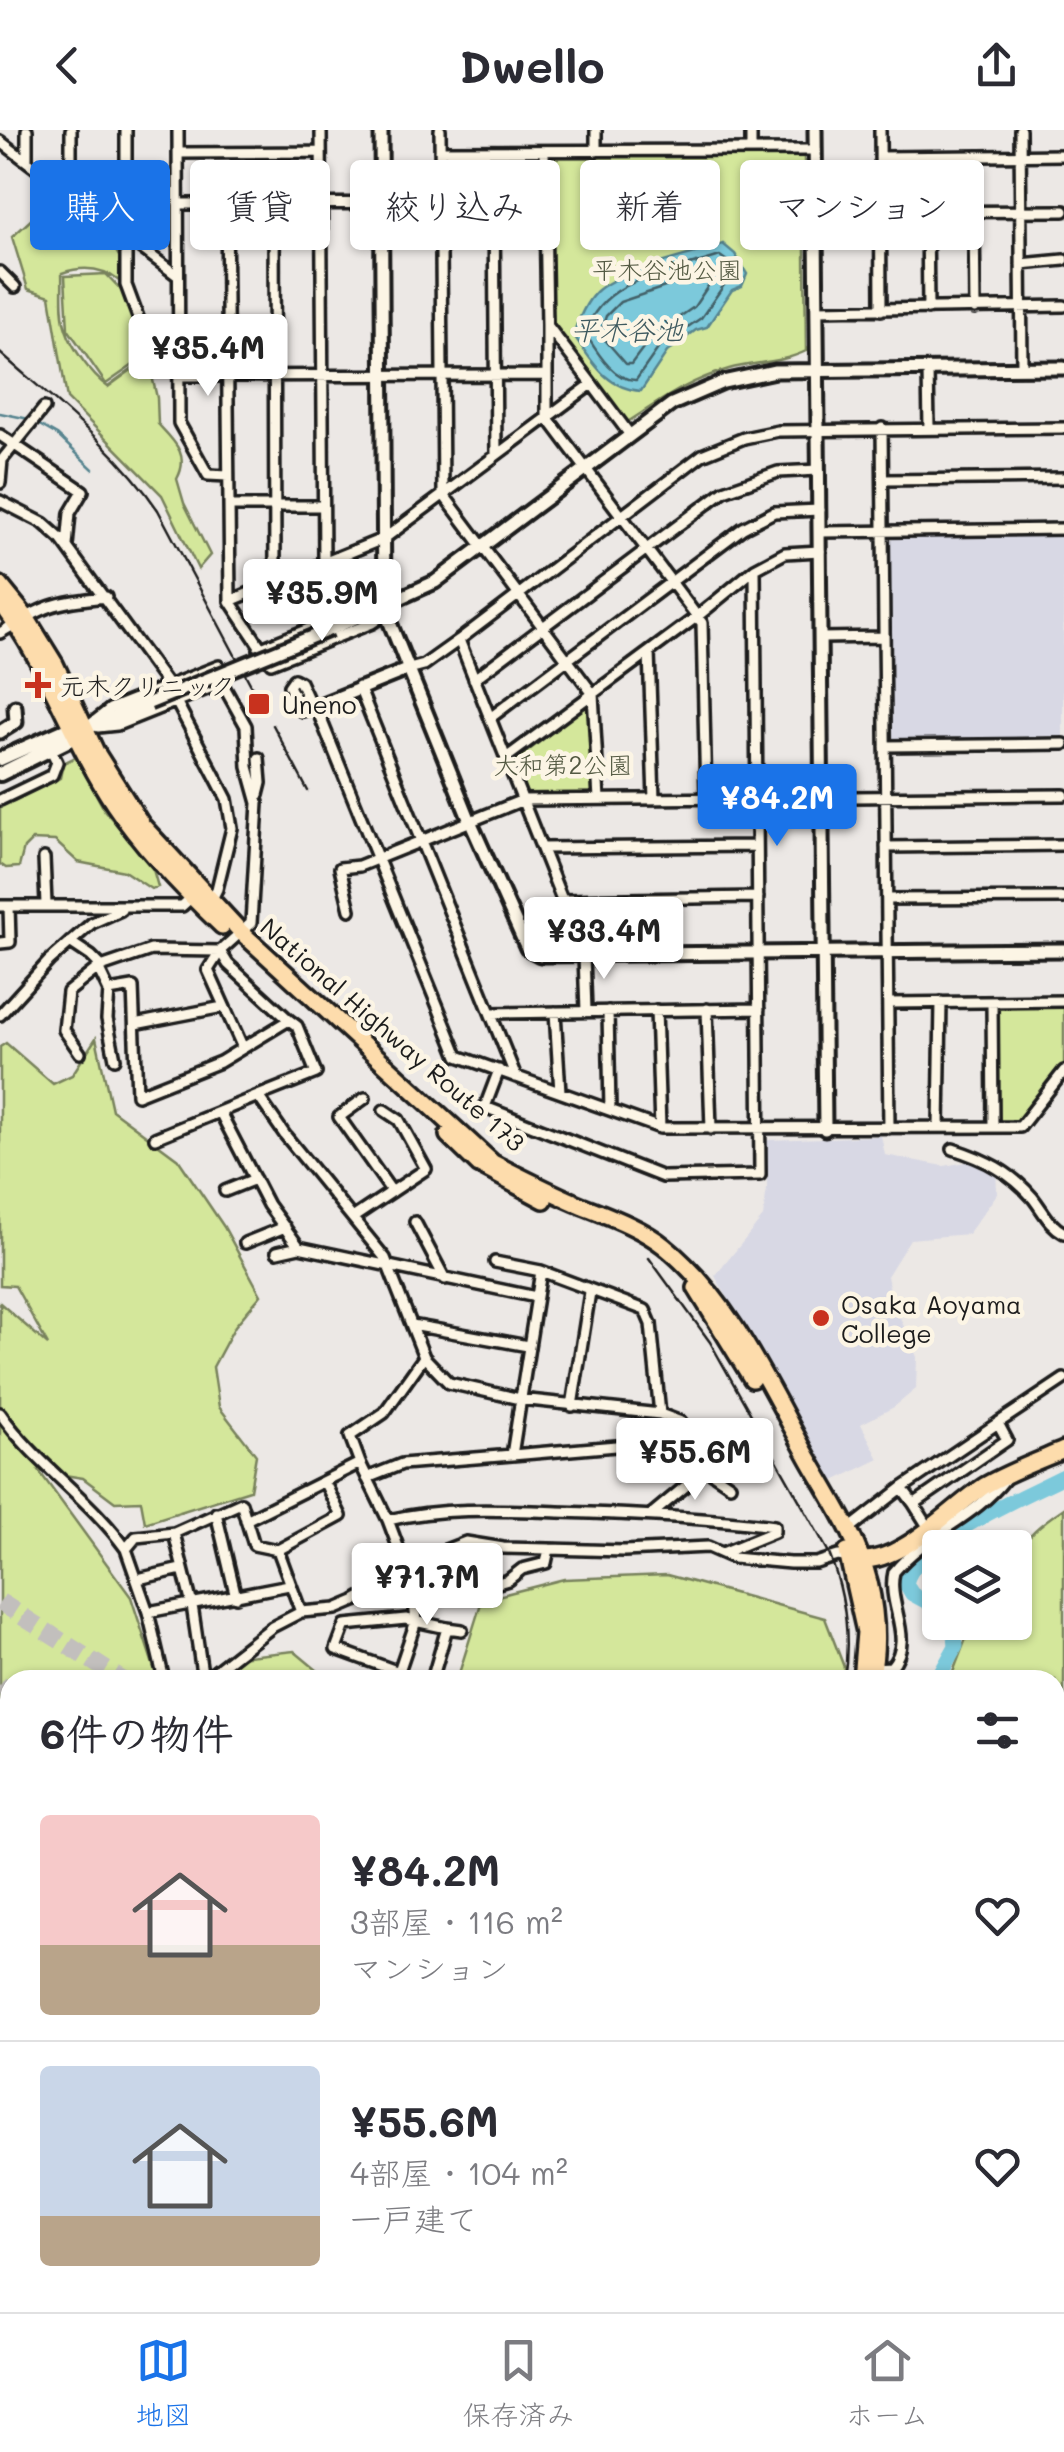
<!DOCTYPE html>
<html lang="ja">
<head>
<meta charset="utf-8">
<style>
  :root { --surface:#fff; --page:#f2f2f3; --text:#2b2b33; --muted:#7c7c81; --line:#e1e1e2; --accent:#1a73e8 }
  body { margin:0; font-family:Mali,"Klee One",sans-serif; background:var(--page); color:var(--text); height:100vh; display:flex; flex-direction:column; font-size:38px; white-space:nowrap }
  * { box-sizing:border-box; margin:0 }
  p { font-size:32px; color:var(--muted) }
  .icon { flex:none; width:55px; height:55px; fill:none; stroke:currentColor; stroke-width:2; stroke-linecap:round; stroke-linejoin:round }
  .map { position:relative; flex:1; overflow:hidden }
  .drawer { position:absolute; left:0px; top:1540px; width:1065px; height:642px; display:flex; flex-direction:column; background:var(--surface); border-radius:30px 30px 0 0; box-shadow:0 2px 8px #0004 }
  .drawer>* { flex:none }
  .top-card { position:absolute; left:30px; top:30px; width:1005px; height:90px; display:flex; gap:20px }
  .tools { position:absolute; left:922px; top:1400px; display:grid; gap:20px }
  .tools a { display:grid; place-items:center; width:110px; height:110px; border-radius:10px; background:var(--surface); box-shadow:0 2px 8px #0004; font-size:50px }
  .price { position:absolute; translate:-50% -85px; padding:0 22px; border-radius:10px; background:#fff; color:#222; font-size:32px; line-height:65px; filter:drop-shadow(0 2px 5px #0008) }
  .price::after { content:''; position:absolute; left:50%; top:60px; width:30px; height:22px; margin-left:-15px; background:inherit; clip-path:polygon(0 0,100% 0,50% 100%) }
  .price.selected { background:var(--accent); color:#fff }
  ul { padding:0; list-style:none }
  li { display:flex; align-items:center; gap:30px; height:250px; padding:0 40px }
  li+li { border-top:2px solid var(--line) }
  li span { display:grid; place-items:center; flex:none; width:280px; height:200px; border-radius:10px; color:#555 }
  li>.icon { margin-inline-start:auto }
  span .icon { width:120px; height:120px; fill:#fffc; stroke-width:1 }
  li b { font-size:42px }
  h2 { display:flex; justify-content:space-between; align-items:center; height:120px; padding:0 40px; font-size:42px }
  .chip { padding:0 35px; border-radius:10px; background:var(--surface); box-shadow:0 2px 8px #0004; font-size:35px; line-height:90px }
  .chip.selected { background:var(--accent); color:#fff }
  header { display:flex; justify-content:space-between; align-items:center; height:130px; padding:0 40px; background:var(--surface); font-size:45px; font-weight:700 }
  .dock { display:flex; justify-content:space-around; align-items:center; height:140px; border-top:2px solid var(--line); background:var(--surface); font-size:28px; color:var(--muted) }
  .dock a { display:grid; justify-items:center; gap:5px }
  .dock .selected { color:var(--accent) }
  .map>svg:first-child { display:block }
  .built { fill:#d8d8e4 }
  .green { fill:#d4e79b; stroke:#78825c; stroke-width:2.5 }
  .water { fill:#7cc9db; stroke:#56848f; stroke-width:2.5 }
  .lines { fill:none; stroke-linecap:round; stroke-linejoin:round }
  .shore { stroke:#426168; stroke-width:2.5 }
  .stream { stroke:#56848f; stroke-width:2.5 }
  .river { stroke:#7cc9db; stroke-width:15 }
  .motorway-tunnel { stroke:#c2bfbd; stroke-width:18; stroke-dasharray:18 9; stroke-linecap:butt }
  .minor-casing { stroke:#1c1c1c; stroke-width:16 }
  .tertiary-casing { stroke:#1c1c1c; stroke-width:19 }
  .secondary-casing { stroke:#1c1c1c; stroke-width:20 }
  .trunk-casing { stroke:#1c1c1c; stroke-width:22 }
  .motorway-casing { stroke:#1c1c1c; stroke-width:25 }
  .minor { stroke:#fcf5e5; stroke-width:9 }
  .tertiary { stroke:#fcf5e5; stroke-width:11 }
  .secondary { stroke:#fcf5e5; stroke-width:12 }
  .trunk { stroke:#fddcac; stroke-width:15 }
  .motorway { stroke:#fddcac; stroke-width:18 }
  .rail { stroke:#1c1c1c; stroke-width:2.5 }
  .tertiary-bridge-casing { stroke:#1c1c1c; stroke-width:19; stroke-linecap:butt }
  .tertiary-bridge { stroke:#fcf5e5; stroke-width:11 }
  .poi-dot { fill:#c8321e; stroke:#fcf5e5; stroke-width:4 }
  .labels { text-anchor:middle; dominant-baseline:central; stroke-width:9; stroke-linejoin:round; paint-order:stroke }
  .park-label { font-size:25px; fill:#535942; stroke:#fcf5e5 }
  .poi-label { font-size:25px; fill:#1c1c1c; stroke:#fcf5e5; text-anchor:start }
  .street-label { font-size:25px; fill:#1c1c1c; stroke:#fcf5e5 }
  .water-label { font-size:28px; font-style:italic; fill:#3e595f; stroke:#fcf5e5 }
</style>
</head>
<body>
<header><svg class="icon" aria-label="back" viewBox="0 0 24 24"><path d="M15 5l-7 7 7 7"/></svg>Dwello<svg class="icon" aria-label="share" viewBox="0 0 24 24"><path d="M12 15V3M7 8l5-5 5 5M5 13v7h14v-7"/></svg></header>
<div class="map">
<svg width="1064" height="2182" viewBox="0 0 1064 2182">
  <rect width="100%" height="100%" fill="#ece8e5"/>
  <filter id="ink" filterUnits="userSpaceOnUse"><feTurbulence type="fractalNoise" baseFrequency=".01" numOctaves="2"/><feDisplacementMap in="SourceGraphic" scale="20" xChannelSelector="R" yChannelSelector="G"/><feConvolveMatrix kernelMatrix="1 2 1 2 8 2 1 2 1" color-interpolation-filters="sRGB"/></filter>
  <g filter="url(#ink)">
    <path class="built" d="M899,405h165l-1,201 -171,4 -4,-198z
      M881,1006l4,19 59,11 34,-6 18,7 1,27 -29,40 -58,5 -23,37 5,23 25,58 -1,32 -22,18 -33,17 18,35 -45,22 -119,-205 48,-59 4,-29v-48z"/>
    <path class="green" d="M619,24l185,2 2,195c-24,12 -52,11 -77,18 -42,12 -67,31 -103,54l-75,-99 -3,-168z
      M44,78l58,20 17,28 5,24 -5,1c-17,-14 -36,-15 -57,-8 1,17 -2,39 4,56 6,19 26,47 42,58l40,-29 9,40 1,26c17,18 32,31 19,55l7,24 26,52 -12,14 -36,-74 -95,-96 -17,-103 -22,-7 -16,-52z
      M106,144l19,20 21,62 -40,28 -38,-55 -3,-53z
      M589,573l5,1v88l-3,3 -64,1 -13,-34z
      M76,627l29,54 47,55 6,21 -7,2 -27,-18 -46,-9 -23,-21 -23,-1 -8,8 -5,19 -13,1 -6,-4v-61l14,-2 46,-23 3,-15z
      M1064,877v58l-47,59 -22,1 -2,-117z
      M96,908l16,72 66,49 46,68 37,68 -26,31 -22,41 6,40 37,48 -6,35 -105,33 -4,-22 -26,1 -32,-24 -44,-7 92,126 27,83h-148v269l-10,1v-647l48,42 -33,-59 -15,-1v-238l6,-4 47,41 19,-9z
      M1064,1378v275h-9v-103h-105l22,-57 43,-1c0,-63 -8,-76 49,-114z
      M667,1445l158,43 19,49 -2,13h-385l25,-80 82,-21z
      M294,1521l35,29h-120l29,-23z
      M1055,1689l9,1v193l-9,-2z
      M10,1916v163l-10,2v-163z
      M1055,1995l9,2v185h-361l1,-10h351z
      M152,2172h423v1l-1,9h-422z"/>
    <path class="water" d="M723,114l12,10 12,20 -5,12 -10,4 -25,37 -11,3 -29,22 -26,39c-35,-2 -50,-31 -68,-57 6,-15 12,-31 23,-42 22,-22 96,-36 127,-48z"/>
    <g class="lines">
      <path class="shore" d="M720,126l7,5 7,15 -10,9 -23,33 -41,28 -24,34c-23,1 -40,-30 -51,-47 19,-58 84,-59 135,-77z
        M707,143l5,7 -18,27 -42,29 -21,28h-5l-26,-30 6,-18 14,-14z"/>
      <path class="stream" d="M0,283l29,6
        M36,293l21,12 36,34"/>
      <path class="river" d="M940,1479l-28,-15 -6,-10c7,-42 121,-89 158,-108
        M937,1550l19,-34 -2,-24
        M630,2182l3,-10"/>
      <path class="motorway-tunnel" d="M0,1472l122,78
        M0,1555l10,7"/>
      <g class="minor-casing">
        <path id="minor" d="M71,0v63
          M126,0v155l23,62 30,1
          M178,0l1,293 29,52 20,1
          M321,0l3,432
          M440,0l3,364 150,200 6,105
          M596,0v21
          M880,0l1,180
          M1020,0l2,238
          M0,11l178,135
          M751,20v-20
          M440,21l376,-1
          M544,21l3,174
          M178,23l143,-1
          M880,27l184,-2
          M27,31v-31
          M494,73l2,252
          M178,74l367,-1
          M226,74l4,397 41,62 101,-40 6,-4 6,-11 -13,-4 -112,45
          M274,74l1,377
          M974,81l1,98
          M815,82l249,-1
          M927,82l1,97
          M1021,134l43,-4
          M0,142l15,15
          M817,180l247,-4
          M928,240l1,58
          M179,246l368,-1
          M592,254l-45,-59v92l155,206 4,175
          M882,298l7,700
          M0,305l83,56 -13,22 -3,33
          M883,350l181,-2
          M0,353l2,-23 42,-52
          M0,371l43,22 18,16 106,145 60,115 5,29 -15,61 -6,12
          M229,376h94
          M820,402l244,-3
          M230,471l155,-63 207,-154 38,51
          M0,503c46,-28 53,-31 106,-36
          M821,508l63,-1
          M459,510l125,315 2,56
          M649,522l5,147
          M409,539l15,-4 35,-25 243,-185 42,-17 34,-7 286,-3
          M294,549l6,3 12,26 -10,3 -13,-25z
          M474,549l250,-188 54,-19 41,-2
          M359,557l157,390
          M316,577l142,349 202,72 360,-1 44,-56
          M490,588l253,-190 31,-16 46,-2
          M91,594l19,-15 109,-43 3,17 24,43 2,41 10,36 -7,120 -31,28 -12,19 35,78
          M98,597l19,-2 105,-42
          M885,616l179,-2
          M506,628l193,-143 56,-46 30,-16 35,-2
          M258,665l3,-12 -2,-25
          M0,670l52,-25 5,-13 -6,-12
          M886,717l178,-2
          M542,718l215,-2
          M44,728l2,46
          M887,769l177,-1
          M562,770l196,-3
          M0,776h182l11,-10
          M350,780l-10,-42 19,-2 164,-66 541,-5
          M70,812l21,14 11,11
          M0,813l10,-1 -1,-36
          M109,861l-2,28 8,40
          M992,872l1,125
          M888,873l176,-2
          M707,879l4,120
          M656,880l4,118
          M608,881l2,99
          M555,882l5,80
          M491,883l268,-4
          M0,885l49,-54 43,-38 29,-13
          M289,890l-61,-56 -8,-13 -69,-1 -53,18 11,23 24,-4 4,108 83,-33 69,-42 8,6 19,47 -58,23 27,39 100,123 39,99 25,26 71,16 140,15
          M135,894l88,-17
          M80,923l-16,-23 4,-38 30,-24
          M499,940l-14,37 178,70 97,-2 -5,-606
          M365,968l-26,19 53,75
          M220,982l48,93 31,42
          M939,997l2,-125
          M155,1008l103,-42
          M953,1019c31,10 58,23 80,49 11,14 15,26 31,35
          M225,1061l30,-12
          M354,1087l72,-48 -27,-49 -15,-10
          M415,1092l30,57
          M245,1113l40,-16
          M277,1122l22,-5 237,50
          M495,1132l46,9
          M412,1195l116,21
          M572,1276l18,-114
          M0,1283c35,51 90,85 126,136
          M998,1293l66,-44
          M512,1325l139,-12 32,-14
          M360,1333l-10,-27 34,-23 40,-56
          M367,1348l35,-14 110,-9 29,-184 104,39 6,14 9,90 21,8 2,7 19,27 -3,8 31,21
          M324,1351l36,-18 28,57 24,64 4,37 -20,59
          M914,1374l15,24
          M216,1383l20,84
          M652,1384l35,-29 12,-21
          M246,1390l78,-39 17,35 -63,34
          M388,1390c56,-13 112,-10 170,-8 72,2 144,5 216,14v6l-49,20
          M848,1400l54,-42 96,-65 9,17 -93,64 -12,-16
          M138,1449l43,-10
          M412,1454l76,2 20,-6 14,-11 24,-6 3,-14
          M148,1482l141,-27
          M874,1538l17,-1c25,-29 -5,-62 3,-95 31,-38 81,-54 111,-93
          M399,1542l-63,-23 9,-24 61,-6 41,9
          M164,1550l-16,-68 -22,-63 10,-12 38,-4
          M203,1550l-11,-75 -18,-72 67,-30 13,42 24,5 23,62 35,-3 19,-8 80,-47 31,-12 37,6 46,1 75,2 84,-4 25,11 57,5h26l22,-7 12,2
          M204,1550l68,-53 29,-15
          M432,1550l15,-52 15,2
          M0,1907l10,-1
          M0,2123l10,-2"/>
      </g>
      <g class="tertiary-casing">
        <path id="tertiary" d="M381,0l3,478 86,213 57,127 13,7 524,-5
          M815,0l10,999
          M331,499l104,-47 237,-178 51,-22 52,-11 289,-3
          M312,578l97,-39
          M85,599l64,-26
          M0,602l16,-10 -1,-15"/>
      </g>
      <g class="secondary-casing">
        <path id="secondary" d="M0,629l72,-32 6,1
          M0,644l81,-40"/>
      </g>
      <g class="trunk-casing">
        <path id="trunk" d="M0,455l26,32 29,47 41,88 46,73 99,107 252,231c28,14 55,28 83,40 29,12 63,23 88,43 67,54 104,139 145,213 22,39 49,79 60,123 7,31 9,67 2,98
          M0,472c48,62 71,137 114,202 30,45 69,85 108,122
          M448,1005l31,30 65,35
          M696,1158l56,91
          M847,1422l18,80 -4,48
          M854,1429c43,10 98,-53 132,-74 25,-14 52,-24 78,-35
          M596,2182l3,-10"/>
      </g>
      <g class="motorway-casing">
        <path id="motorway" d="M1055,1926l9,3
          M1055,2002l9,3"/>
      </g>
      <use href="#minor" class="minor"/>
      <use href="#tertiary" class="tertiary"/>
      <use href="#secondary" class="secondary"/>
      <use href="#trunk" class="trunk"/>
      <use href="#motorway" class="motorway"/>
      <path class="rail" d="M0,223c55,49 116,95 158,157l102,192
        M273,595l35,66
        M649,1128l61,84 118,209c17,42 23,84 16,129
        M683,2182l1,-10"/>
      <g class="tertiary-bridge-casing">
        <path id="tertiary-bridge" d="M149,573l182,-74"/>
      </g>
      <use href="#tertiary-bridge" class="tertiary-bridge"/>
    </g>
  </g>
  <g class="poi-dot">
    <path d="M33 540h10v10h10v10h-10v10h-10v-10h-10v-10h10z"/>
    <rect x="247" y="562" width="24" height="24" rx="5"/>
    <circle cx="821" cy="1188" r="10"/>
  </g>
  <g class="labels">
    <g class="park-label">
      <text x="667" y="139">平木谷池公園</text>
      <text x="563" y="634">大和第2公園</text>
    </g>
    <g class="poi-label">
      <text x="60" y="555">元木クリニック</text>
      <text x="282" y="574">Uneno</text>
      <text x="841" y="1174">Osaka Aoyama<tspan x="841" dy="29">College</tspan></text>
    </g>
    <g class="street-label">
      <text transform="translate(393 904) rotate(41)">National Highway Route 173</text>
    </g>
    <g class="water-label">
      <text x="627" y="199">平木谷池</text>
    </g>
  </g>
</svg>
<div class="tools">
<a><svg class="icon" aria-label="layers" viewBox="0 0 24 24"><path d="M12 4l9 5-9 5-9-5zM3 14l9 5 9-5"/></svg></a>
</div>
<b class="price" style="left:208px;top:269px">¥35.4M</b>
<b class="price" style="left:322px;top:514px">¥35.9M</b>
<b class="price selected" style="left:777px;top:719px">¥84.2M</b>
<b class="price" style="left:604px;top:852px">¥33.4M</b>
<b class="price" style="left:695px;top:1373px">¥55.6M</b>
<b class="price" style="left:427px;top:1498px">¥71.7M</b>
<div class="top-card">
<a class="chip selected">購入</a>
<a class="chip">賃貸</a>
<a class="chip">絞り込み</a>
<a class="chip">新着</a>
<a class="chip">マンション</a>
</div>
<section class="drawer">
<h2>6件の物件<svg class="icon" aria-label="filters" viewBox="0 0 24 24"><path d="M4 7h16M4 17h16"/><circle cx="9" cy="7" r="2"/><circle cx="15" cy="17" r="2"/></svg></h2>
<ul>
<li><span style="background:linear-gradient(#f6c9c9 65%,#b9a48a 0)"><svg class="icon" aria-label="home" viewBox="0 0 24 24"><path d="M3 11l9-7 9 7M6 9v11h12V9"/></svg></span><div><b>¥84.2M</b><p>3部屋 · 116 m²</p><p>マンション</p></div><svg class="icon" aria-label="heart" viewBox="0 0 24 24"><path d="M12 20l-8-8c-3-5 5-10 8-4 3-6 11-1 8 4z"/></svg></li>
<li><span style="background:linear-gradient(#c9d6e8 75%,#b9a48a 0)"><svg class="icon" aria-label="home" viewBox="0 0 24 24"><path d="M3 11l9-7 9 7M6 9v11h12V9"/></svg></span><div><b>¥55.6M</b><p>4部屋 · 104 m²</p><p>一戸建て</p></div><svg class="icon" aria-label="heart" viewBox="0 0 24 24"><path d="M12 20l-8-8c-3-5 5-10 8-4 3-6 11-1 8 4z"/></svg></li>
</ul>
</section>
</div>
<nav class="dock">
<a class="selected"><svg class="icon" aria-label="map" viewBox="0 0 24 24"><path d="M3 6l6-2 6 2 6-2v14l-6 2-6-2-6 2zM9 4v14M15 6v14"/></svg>地図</a>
<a><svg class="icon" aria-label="saved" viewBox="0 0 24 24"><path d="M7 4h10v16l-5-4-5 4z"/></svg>保存済み</a>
<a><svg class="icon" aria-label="home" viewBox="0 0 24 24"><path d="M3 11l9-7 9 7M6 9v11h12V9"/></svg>ホーム</a>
</nav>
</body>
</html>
